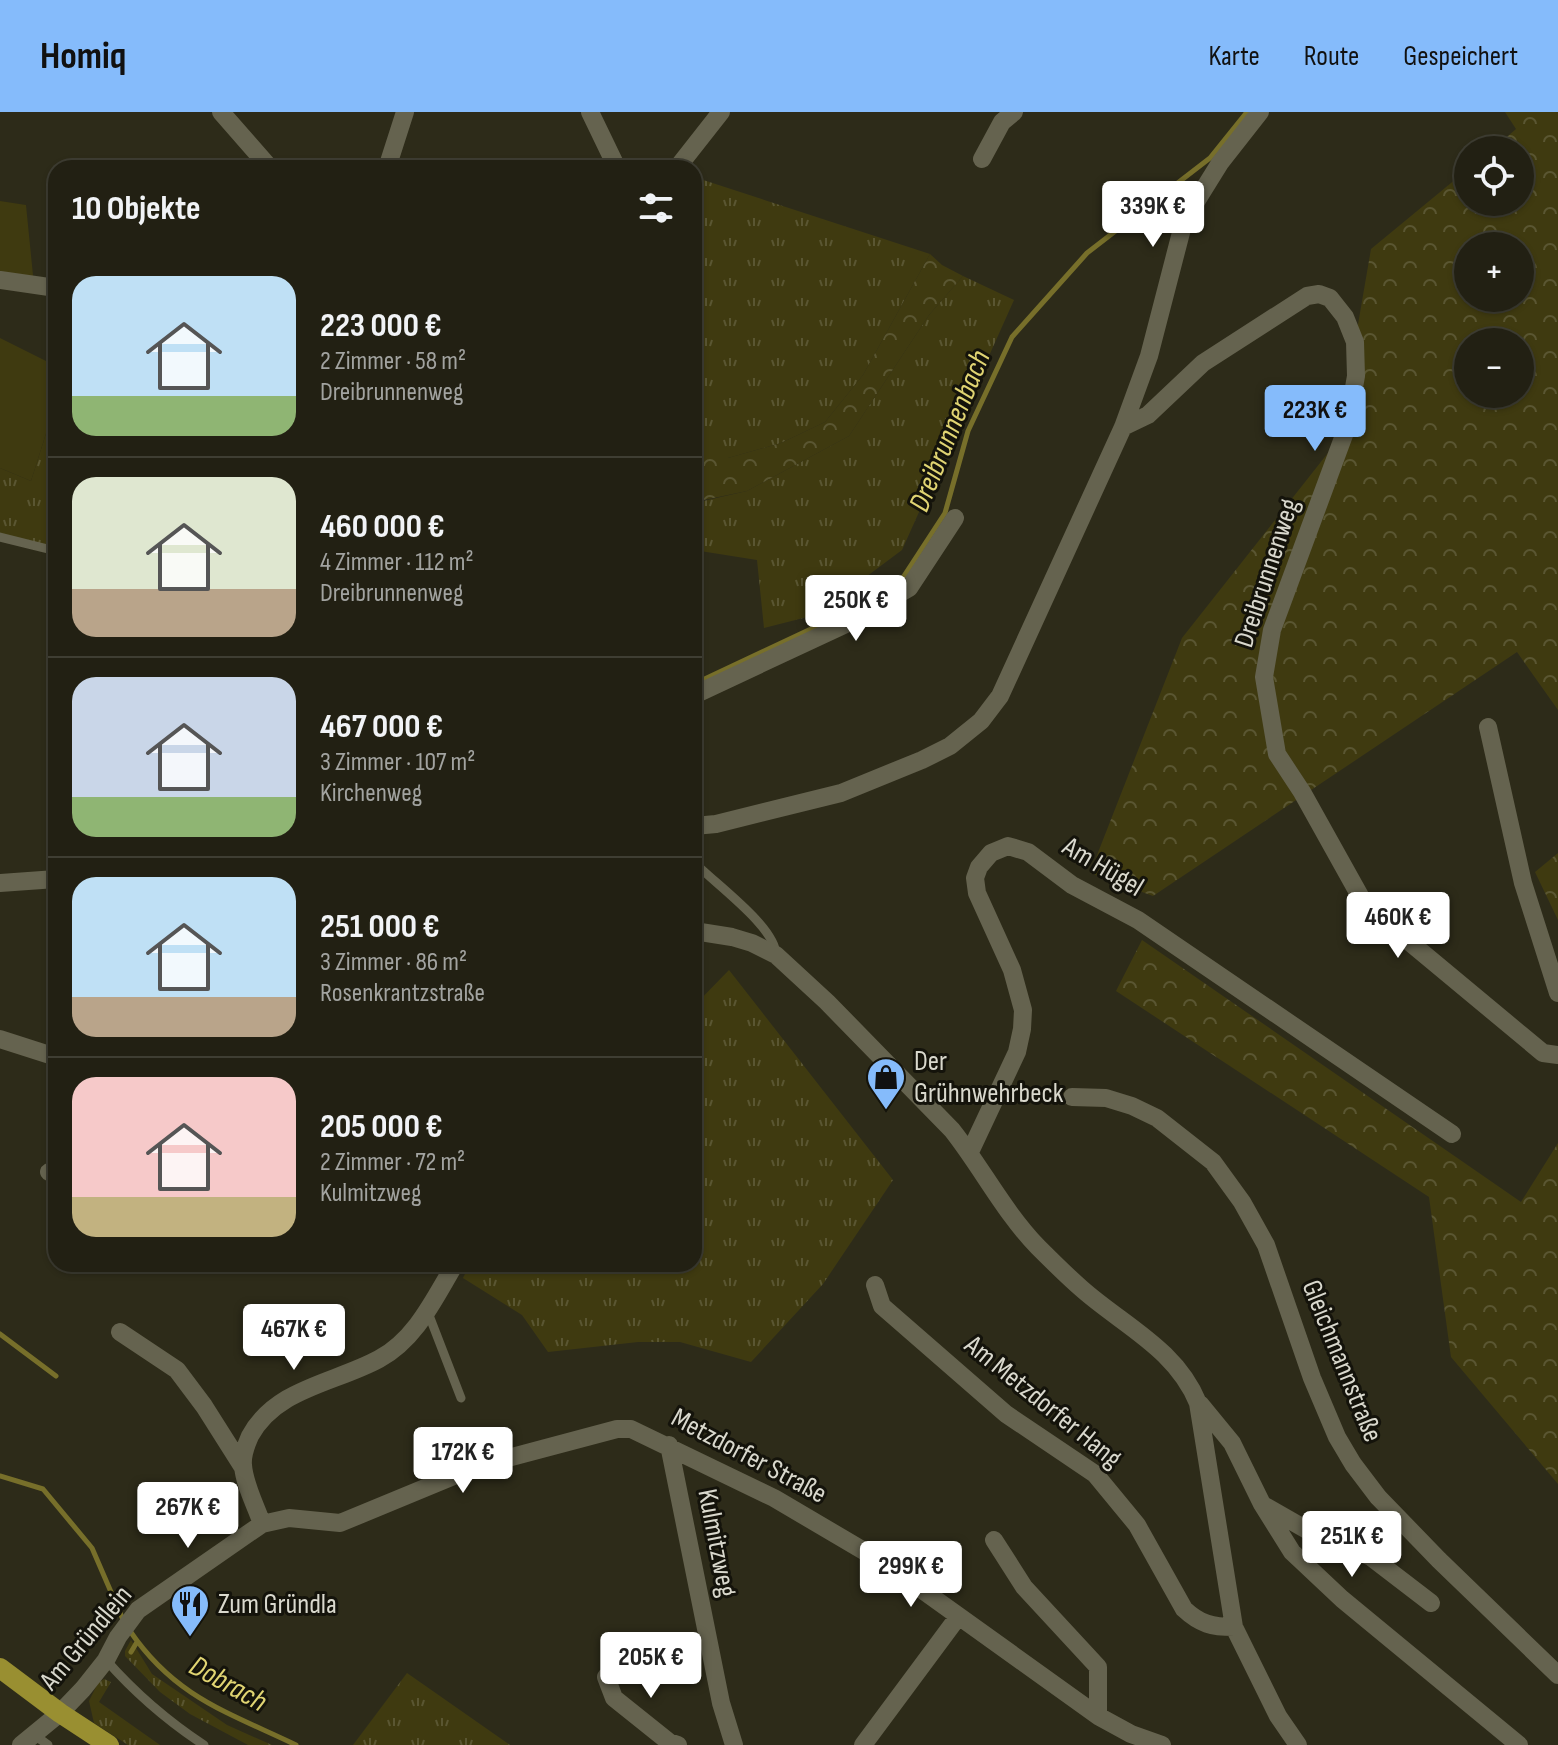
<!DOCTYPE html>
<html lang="de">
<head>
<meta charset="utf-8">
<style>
  :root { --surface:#222013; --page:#2a281c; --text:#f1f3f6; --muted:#a2a3a0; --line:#3f3e33; --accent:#85bbfb }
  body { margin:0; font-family:"Sofia Sans Condensed",sans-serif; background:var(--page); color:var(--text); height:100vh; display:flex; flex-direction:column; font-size:30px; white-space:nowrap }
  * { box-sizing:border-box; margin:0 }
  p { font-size:26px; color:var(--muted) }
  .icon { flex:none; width:44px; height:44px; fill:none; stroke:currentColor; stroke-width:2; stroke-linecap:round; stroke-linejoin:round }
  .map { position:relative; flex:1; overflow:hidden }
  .sheet { position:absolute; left:48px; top:48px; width:654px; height:1112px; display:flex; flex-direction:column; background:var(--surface); border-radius:24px; box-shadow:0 2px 6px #0004,0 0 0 2px var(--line) }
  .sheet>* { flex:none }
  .fabs { position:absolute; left:1454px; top:24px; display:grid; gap:16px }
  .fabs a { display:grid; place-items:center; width:80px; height:80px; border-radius:50%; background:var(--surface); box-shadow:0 2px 6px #0004,0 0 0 2px var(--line); font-size:40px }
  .price { position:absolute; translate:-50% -68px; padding:0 18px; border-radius:8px; background:#fff; color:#222; font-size:26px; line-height:52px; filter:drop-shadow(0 2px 4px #0008) }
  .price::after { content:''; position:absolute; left:50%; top:48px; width:24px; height:18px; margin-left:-12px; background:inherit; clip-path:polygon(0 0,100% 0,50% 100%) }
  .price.current { background:var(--accent); color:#111 }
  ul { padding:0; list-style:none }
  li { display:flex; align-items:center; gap:24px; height:200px; padding:0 24px }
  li+li { border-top:2px solid var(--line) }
  li span { display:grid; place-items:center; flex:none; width:224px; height:160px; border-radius:24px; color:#555 }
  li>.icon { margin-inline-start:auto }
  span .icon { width:96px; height:96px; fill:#fffc; stroke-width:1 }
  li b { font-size:34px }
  h2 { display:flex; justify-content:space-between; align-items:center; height:96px; padding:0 24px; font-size:34px }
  header { display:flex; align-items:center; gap:48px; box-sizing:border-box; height:112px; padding:0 40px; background:var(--accent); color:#111 }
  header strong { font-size:38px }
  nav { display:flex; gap:44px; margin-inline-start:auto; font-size:28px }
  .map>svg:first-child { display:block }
  .grass { fill:url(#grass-tufts) }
  .forest { fill:url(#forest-crowns); fill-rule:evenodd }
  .garden { fill:#3f3a10 }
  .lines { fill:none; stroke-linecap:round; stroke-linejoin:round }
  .stream { stroke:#776f2a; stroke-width:5 }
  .service { stroke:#65634f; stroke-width:9 }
  .minor { stroke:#65634f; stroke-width:18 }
  .primary { stroke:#998f31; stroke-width:20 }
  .labels { text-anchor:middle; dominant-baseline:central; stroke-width:6; stroke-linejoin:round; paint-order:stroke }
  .street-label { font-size:28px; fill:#d9d8cd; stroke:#14130b }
  .poi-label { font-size:28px; fill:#d9d8cd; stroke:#14130b; text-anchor:start }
  .water-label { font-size:30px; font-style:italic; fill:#e0d472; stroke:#14130b }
</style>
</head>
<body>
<header>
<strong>Homiq</strong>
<nav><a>Karte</a><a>Route</a><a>Gespeichert</a></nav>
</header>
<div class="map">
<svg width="1558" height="1633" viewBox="0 0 1558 1633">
  <defs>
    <pattern id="grass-tufts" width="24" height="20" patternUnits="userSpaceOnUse" patternTransform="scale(2)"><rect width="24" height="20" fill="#3f3a10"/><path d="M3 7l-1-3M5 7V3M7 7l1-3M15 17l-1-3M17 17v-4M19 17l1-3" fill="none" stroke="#5a5632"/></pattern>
    <pattern id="forest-crowns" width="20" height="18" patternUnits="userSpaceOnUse" patternTransform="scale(2)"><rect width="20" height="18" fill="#3f3a10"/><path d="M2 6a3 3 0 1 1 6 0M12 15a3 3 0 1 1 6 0" fill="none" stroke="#5a5632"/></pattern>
  </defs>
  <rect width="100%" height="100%" fill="#2d2b19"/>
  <path class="grass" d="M694,65l236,77 -67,121 -38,47 -44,21 -53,15h-34z
    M963,164l51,24 -112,250 -87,65 -51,13 -7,-68 -63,-10v-36l5,-12 48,-11 102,-55 80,-121z
    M56,290v149l-56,-14v-69l31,13z
    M729,858l164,210 -70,104 -72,78 -71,-20h-42l-90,10 -26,-37 -59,-37 7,-14h224v-258z
    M131,1528l21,34 75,51 45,20h-24l-58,-31 -30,-22 -35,-36v-5z
    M407,1561l103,72h-157z
    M104,1567l7,3 -12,20 61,43h-32l-34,-22 -5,-22 9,-18z"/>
  <path class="forest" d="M1505,0h53v598l-41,-58 -364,244 -63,-23 92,-235 168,-213 5,-83 16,-93 97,-80v33h52v-52h-28l24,-21zM1468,134h52v52h-52zM1468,230h52v52h-52z
    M930,142l12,11 21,11 -34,39 -80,121 -102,55 -53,11v-44h34l53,-15 44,-21 38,-47z
    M1558,741v67l-23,-48z
    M1142,828l379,262 37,-59v341l-107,-127 -22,-160 -313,-206z"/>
  <path class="garden" d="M0,89l26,4 8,80 -34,-5z
    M0,226l56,28v36l-25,79 -31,-13z"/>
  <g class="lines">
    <path class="stream" d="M694,572l151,-71 57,-34 43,-66 23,-82 44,-94 75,-84 123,-95 37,-46
      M0,1222l56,42
      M0,1364l43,13 49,59 32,74
      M130,1519c45,66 97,81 166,114
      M131,1540l6,-10"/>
    <path class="service" d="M0,425l56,14
      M694,750c20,21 82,65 82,93
      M427,1198l34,88
      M106,1548c30,34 60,60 98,85
      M33,1622l15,11"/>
    <path class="minor" d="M221,0l49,56
      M590,0l27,56
      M982,47l20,-37 12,-10
      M387,56l18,-56
      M677,56l44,-56
      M0,168l56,8
      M1123,315l25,-12 55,-52 104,-67 12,-2 11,4 15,19 10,25 1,34 -9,51 -75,203 -8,47 13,77 25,38 63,113 178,148 15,2
      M694,583l156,-73 59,-34 46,-70
      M1488,615l35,156 35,110
      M694,714l22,-2 125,-31 81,-33 28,-14 31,-25 19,-25 123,-269 26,-71 35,-135 36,-58 40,-51
      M0,771l56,-4
      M694,819l38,6 20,6 24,12 51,47 125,128c30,38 52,82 86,117 14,14 29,29 44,42 42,37 94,60 116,114l36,224 44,89 20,29
      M0,927l56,18
      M1072,985l34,1 26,8 25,12 56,44 29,40 24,43 46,133 25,59 16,27 25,33 61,63 119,115
      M970,1040l47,-100 5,-23 1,-19 -11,-40 -35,-77 -2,-15 4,-11 12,-14 17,-7 20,6 44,33 66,35 314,214
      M49,1060l7,2
      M875,1173l7,21 124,108 89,60 42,51 47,84c16,15 28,18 50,18
      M120,1220l57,38 27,36 38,60
      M1200,1292l32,39 30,61 30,48 50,47 177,146
      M669,1333l52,258 13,42
      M1265,1394l49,28 57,23 60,46
      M262,1412c-6,-18 -18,-40 -19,-59 -1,-10 3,-20 7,-29 26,-48 85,-53 129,-77 37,-20 55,-60 76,-95
      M994,1428l30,47 74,80v49
      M606,1565l8,21 55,44 9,3
      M21,1633l39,-32 23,-24 23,-29 12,-23 20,-27 124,-86 27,-6 51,5 138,-57 139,-37h14l143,69 112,66 212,152 33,18 31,11
      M863,1633l95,-128"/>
    <path class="primary" d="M0,1556l60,45 49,32"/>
  </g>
  <defs>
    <g id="shop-pin" transform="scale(2)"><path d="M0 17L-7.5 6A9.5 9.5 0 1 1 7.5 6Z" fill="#85bbfb" stroke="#14130b"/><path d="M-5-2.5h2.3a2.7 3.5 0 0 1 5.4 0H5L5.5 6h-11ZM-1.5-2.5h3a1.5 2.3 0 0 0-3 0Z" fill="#111"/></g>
    <g id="restaurant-pin" transform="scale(2)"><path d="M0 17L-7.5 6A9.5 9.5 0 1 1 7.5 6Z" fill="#85bbfb" stroke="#14130b"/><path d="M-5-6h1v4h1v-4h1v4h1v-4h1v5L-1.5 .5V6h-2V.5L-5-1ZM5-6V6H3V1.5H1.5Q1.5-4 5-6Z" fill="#111"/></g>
  </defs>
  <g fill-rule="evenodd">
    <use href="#shop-pin" x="886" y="965"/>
    <use href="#restaurant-pin" x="190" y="1492"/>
  </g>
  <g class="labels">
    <g class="street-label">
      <text transform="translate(1267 461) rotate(-72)">Dreibrunnenweg</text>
      <text transform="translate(1103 755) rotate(31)">Am Hügel</text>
      <text transform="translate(1342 1249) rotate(68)">Gleichmannstraße</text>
      <text transform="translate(1043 1290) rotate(39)">Am Metzdorfer Hang</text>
      <text transform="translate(749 1344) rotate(28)">Metzdorfer Straße</text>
      <text transform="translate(717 1431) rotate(79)">Kulmitzweg</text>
      <text transform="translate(86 1526) rotate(-50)">Am Gründlein</text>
    </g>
    <g class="poi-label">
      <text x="914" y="949">Der<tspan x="914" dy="32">Grühnwehrbeck</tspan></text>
      <text x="218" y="1492">Zum Gründla</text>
    </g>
    <g class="water-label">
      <text transform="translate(950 319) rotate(-68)">Dreibrunnenbach</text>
      <text transform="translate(228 1572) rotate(29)">Dobrach</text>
    </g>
  </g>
</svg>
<div class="fabs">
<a><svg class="icon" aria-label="locate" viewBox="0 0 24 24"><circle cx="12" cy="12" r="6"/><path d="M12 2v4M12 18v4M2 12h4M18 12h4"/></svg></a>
<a>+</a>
<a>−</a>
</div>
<b class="price" style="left:1153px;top:137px">339K €</b>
<b class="price current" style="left:1315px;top:341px">223K €</b>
<b class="price" style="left:856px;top:531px">250K €</b>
<b class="price" style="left:1398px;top:848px">460K €</b>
<b class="price" style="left:294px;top:1260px">467K €</b>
<b class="price" style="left:463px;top:1383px">172K €</b>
<b class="price" style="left:188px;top:1438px">267K €</b>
<b class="price" style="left:1352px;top:1467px">251K €</b>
<b class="price" style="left:911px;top:1497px">299K €</b>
<b class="price" style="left:651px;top:1588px">205K €</b>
<section class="sheet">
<h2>10 Objekte<svg class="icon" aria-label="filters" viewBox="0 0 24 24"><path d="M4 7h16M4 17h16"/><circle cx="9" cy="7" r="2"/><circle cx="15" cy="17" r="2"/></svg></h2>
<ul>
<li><span style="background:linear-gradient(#bfe0f5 75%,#8fb573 0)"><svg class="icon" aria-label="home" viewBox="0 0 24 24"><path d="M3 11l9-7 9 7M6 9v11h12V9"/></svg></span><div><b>223 000 €</b><p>2 Zimmer · 58 m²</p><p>Dreibrunnenweg</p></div></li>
<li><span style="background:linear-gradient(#dfe7d0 70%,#b9a48a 0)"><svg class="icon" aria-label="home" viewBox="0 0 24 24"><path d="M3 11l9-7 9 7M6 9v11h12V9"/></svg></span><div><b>460 000 €</b><p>4 Zimmer · 112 m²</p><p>Dreibrunnenweg</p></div></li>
<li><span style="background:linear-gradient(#c9d6e8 75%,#8fb573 0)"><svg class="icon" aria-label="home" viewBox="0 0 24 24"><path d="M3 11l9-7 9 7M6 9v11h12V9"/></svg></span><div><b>467 000 €</b><p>3 Zimmer · 107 m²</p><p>Kirchenweg</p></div></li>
<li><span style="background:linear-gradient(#bfe0f5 75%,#b9a48a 0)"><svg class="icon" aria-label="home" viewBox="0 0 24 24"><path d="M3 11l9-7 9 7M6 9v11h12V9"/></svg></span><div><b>251 000 €</b><p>3 Zimmer · 86 m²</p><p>Rosenkrantzstraße</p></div></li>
<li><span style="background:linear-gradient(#f6c9c9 75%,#c2b280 0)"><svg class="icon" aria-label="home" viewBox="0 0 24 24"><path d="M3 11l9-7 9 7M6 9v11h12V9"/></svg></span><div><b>205 000 €</b><p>2 Zimmer · 72 m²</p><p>Kulmitzweg</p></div></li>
</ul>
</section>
</div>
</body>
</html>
